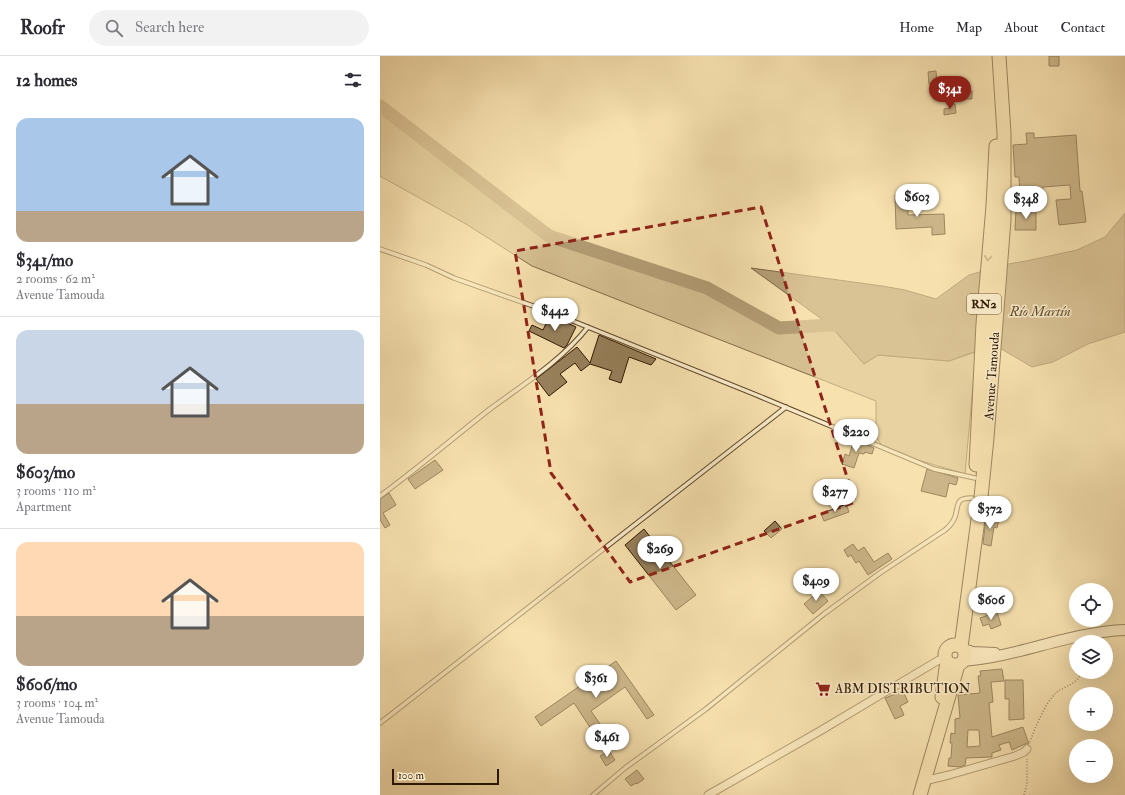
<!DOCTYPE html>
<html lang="en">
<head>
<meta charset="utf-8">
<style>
  :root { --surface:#fff; --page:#f2f2f3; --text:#2b2b33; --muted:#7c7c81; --line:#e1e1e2; --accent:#8f2418 }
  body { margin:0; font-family:"IM FELL Double Pica",serif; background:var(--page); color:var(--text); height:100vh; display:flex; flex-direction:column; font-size:15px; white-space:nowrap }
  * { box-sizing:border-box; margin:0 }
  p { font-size:13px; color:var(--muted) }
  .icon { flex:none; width:22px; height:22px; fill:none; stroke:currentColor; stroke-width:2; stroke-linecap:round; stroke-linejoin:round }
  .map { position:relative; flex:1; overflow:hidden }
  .sheet { display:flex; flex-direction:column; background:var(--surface); width:380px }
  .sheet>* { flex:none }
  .tools { position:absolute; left:689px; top:527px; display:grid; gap:8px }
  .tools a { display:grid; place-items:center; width:44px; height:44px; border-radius:50%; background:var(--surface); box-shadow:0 4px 16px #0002; font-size:20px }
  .scale { position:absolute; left:12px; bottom:10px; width:107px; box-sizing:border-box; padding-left:4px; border:2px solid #2f1700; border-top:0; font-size:11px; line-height:14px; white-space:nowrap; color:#2f1700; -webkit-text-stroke:3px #faeccb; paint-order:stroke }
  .price { position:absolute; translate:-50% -34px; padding:0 9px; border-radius:14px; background:#fff; color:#222; font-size:13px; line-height:26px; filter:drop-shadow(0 1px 2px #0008) }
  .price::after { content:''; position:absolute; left:50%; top:24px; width:12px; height:9px; margin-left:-6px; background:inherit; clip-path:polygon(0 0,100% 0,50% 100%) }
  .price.active { background:var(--accent); color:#fff }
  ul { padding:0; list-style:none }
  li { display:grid; align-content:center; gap:8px; height:212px; padding:0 16px }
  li+li { border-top:1px solid var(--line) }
  li span { display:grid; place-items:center; height:124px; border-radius:12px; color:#555 }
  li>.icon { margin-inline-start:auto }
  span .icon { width:72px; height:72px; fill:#fffc; stroke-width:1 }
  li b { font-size:17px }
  h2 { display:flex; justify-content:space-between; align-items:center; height:48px; padding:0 16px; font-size:17px }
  header { display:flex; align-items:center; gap:24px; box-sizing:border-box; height:56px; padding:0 20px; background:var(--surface); border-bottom:1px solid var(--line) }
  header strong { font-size:19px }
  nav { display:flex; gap:22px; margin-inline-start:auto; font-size:14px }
  .search { width:280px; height:36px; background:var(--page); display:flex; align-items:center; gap:10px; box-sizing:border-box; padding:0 14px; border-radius:22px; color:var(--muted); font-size:15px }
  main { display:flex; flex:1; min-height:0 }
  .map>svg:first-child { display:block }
  .green { fill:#d5bf91; stroke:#826b48 }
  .water { fill:#b39c74; stroke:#7e6746 }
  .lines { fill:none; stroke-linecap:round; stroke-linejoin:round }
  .river { stroke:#b39c74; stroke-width:13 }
  .building { fill:#97805b; stroke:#2f1700; fill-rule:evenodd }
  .lane-casing { stroke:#614a2c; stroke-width:5.5 }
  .street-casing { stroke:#614a2c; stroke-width:9 }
  .secondary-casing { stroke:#2f1700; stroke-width:12 }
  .highway-casing { stroke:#2f1700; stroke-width:15 }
  .path { stroke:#2f1700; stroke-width:1.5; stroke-dasharray:1 2; stroke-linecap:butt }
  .lane { stroke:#faeccb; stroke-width:3.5 }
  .street { stroke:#faeccb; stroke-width:7 }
  .secondary { stroke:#faeccb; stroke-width:10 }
  .highway { stroke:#f7e1af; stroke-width:13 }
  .oneway { stroke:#9d8660 }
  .marked { fill:none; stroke:#8f2418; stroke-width:3; stroke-dasharray:8 5; stroke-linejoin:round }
  .labels { text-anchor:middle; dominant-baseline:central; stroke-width:3; stroke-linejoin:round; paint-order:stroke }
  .shield { fill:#faeccb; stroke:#6c573d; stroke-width:1 }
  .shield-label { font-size:12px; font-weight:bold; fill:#2f1700 }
  .street-label { font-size:13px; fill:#2f1700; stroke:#faeccb }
  .poi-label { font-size:13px; fill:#2f1700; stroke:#faeccb; text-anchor:start }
  .water-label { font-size:14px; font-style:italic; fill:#644c2e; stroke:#faeccb }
</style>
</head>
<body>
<header>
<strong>Roofr</strong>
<div class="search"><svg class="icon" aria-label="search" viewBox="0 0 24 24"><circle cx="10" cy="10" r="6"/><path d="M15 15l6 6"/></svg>Search here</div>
<nav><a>Home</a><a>Map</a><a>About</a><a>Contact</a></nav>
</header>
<main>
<section class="sheet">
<h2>12 homes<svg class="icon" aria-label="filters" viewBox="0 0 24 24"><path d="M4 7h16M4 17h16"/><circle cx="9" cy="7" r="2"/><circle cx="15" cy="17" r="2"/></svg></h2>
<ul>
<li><span style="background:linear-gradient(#a9c7e8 75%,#b9a48a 0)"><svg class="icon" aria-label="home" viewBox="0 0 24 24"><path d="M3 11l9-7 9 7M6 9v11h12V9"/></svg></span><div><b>$341/mo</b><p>2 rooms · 62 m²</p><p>Avenue Tamouda</p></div></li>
<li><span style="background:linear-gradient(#c9d6e8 60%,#b9a48a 0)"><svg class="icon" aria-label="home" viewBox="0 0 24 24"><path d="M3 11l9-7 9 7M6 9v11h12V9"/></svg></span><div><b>$603/mo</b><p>3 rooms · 110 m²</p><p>Apartment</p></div></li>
<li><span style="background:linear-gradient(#ffd9b3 60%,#b9a48a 0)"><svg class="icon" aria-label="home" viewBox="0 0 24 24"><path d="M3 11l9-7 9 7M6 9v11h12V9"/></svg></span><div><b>$606/mo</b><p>3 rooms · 104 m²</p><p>Avenue Tamouda</p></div></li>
</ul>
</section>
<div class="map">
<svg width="745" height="739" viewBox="0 0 745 739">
  <rect width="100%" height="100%" fill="#f7e1af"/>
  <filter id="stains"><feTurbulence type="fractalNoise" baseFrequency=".005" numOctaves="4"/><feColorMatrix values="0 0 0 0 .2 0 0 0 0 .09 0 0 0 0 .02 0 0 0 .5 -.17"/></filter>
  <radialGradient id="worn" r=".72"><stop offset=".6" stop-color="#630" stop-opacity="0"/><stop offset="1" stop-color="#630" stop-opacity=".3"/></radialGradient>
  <path class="green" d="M0,50l169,130 158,52 72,40 51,-3 34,39 14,-9 71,6 27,-9 -11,122 -80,-24 -9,-13v-36l-344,-135 -66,-42 -86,-48z"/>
  <path class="water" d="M745,157v119l-37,12 -35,18 -21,5 -34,-20 -31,7 -18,7 -71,-6 -14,9 -34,-39 -79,-57 131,18 23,4 31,9 33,-24 39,-11 18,-3 51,-11 28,-13z"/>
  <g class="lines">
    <path class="river" d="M0,50l169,130 158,52 72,40 51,-3h17"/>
  </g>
  <path class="building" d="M669,0h10v10h-10z
    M556,15l1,12 -8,1 -1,-12z
    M578,35h14v8h-13z
    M569,48h6l1,9 -12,2v-6l6,-1z
    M646,77h8v5l42,-3 4,56h2l4,31 -27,3 -3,-25 15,-1 -1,-14 -27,2v6l-23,1 -1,-17h-4l-2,-32 14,-1z
    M515,139l13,1v19l36,-1 1,20 -13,1v-8l-36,2z
    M636,153h20v21h-21z
    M170,259l26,12 -9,18 -3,3 -35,-17 3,-6 11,5z
    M219,279l57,24 -5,6 -22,-8 -8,26 -12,-4 3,-8 -22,-7 -9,7 -6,-8 -15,11 7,8 -18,14 -13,-17 41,-32 13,16z
    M474,383l20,9 -2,6 -7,-2 -1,2 -5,-1 -5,15 -12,-4 3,-10 4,2z
    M55,404l8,10 -28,19 -7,-10z
    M547,413l31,9 -2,7 -7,-2 -3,14 -25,-6z
    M9,437l7,12 -13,8 7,12 -5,3 -5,-8v-21z
    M466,448l3,8 -25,9 -3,-7z
    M606,461l13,2 -2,9 -3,-1 -3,19 -8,-2z
    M395,465l7,8 -11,9 -7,-7z
    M264,473l52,66 -20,15 -51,-65z
    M473,488l5,7 6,-4 10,15 14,-9 4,6 -24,16 -9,-14 -3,2 -5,-8 -3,2 -4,-7z
    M439,535l9,10 -15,13 -9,-10z
    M617,556l4,13 -10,4 -2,-5 -6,2 -3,-8z
    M236,605l38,54 -7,4 -22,-32 -34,24 19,27 -9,6 -27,-41 -33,23 -6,-9z
    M622,613l2,12 -13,1 2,20 -4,1 3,34 31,-10 6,17h-4l-13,6 -3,-8 -10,3 2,5 -9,3v4l-26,1 -1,7 -5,2 -12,-1 1,-8h2l1,-15h-2l1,-10 4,1v-15l5,-1 -2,-23 22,-2 -2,-17h3l-1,-5zM588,674h11l1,16 -13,1z
    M625,624h18l1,39 -15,1v-21h-4z
    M523,635l5,11 -8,4 4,9 -9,4 -10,-21z
    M229,695l6,9 -9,6 -6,-10z
    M257,714l7,9 -7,5 -1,-1 -5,3 -6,-7z"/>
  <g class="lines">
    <g class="lane-casing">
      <path id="lane" d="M0,193l46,16 28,13 99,35 201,81 180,75 41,9
        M0,440c38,-28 73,-58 110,-87 34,-25 71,-48 98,-82
        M0,667l406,-316
        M213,739l32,-27 81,-59 118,-95 56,-41 65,-43c5,-4 8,-8 10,-13 4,-13 0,-19 17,-19"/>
    </g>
    <g class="street-casing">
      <path id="street" d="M544,725l25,-6 66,-19 9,-4 3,-3
        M328,739l112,-64 92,-55 27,-16 7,-1"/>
    </g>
    <g class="secondary-casing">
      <path id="secondary" d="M583,593l10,3 22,1
        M583,605c55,-4 107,-29 162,-31"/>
    </g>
    <g class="highway-casing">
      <path id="highway" d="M596,409l7,-141 10,-118 3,-60
        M565 599a10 10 0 1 1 20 0a10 10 0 1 1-20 0Z
        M581,591l20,-150 6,-59 17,-218v-87l-5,-77
        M562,641l5,-36
        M540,739l38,-130"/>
    </g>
    <path class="path" d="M650,686c4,-12 16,-41 26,-49 9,-8 22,-8 25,-21
      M644,739l3,-11v-25"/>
    <use href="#lane" class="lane"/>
    <use href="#street" class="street"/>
    <use href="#secondary" class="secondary"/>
    <use href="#highway" class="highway"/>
  </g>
  <defs><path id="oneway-chevron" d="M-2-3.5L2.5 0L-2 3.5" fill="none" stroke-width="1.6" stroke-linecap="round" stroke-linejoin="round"/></defs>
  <use class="oneway" href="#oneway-chevron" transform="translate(608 202) rotate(95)"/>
  <path d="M0 0H745V739H0ZM381,151l94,295 -225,80 -79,-109 -36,-222z" fill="#f7e1af" fill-opacity=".55" fill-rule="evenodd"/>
  <path class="marked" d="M381,151l94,295 -225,80 -79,-109 -36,-222z"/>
  <defs>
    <g id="supermarket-bare" transform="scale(1.2)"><path d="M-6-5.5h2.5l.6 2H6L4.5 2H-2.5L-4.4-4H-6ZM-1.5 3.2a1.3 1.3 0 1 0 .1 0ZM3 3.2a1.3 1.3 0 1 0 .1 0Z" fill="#8f2418" stroke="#faeccb" stroke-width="2.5" paint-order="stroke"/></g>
  </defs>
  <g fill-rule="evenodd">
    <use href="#supermarket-bare" x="443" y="633"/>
  </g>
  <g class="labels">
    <rect class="shield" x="587" y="238" width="34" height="20" rx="3"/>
    <g class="shield-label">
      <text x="604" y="248">RN2</text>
    </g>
    <g class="street-label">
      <text transform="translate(612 320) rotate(-86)">Avenue Tamouda</text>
    </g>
    <g class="poi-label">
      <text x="455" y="633">ABM DISTRIBUTION</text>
    </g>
    <g class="water-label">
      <text x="660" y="255">Río Martín</text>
    </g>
  </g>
  <rect width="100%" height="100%" filter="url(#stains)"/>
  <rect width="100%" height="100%" fill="url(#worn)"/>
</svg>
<div class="tools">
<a><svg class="icon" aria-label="locate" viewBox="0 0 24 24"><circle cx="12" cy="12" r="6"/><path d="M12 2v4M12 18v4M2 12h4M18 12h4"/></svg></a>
<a><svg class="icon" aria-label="layers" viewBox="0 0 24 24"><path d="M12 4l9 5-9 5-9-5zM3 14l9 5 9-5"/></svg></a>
<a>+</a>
<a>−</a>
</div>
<div class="scale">100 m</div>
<b class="price active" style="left:570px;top:54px">$341</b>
<b class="price" style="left:537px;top:162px">$603</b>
<b class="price" style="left:646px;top:164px">$348</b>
<b class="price" style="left:175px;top:276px">$442</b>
<b class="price" style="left:476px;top:397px">$220</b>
<b class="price" style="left:455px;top:457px">$277</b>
<b class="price" style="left:610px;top:474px">$372</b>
<b class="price" style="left:280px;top:514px">$269</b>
<b class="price" style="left:436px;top:546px">$409</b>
<b class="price" style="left:611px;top:565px">$606</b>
<b class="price" style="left:216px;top:643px">$361</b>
<b class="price" style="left:227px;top:702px">$461</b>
</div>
</main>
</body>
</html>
